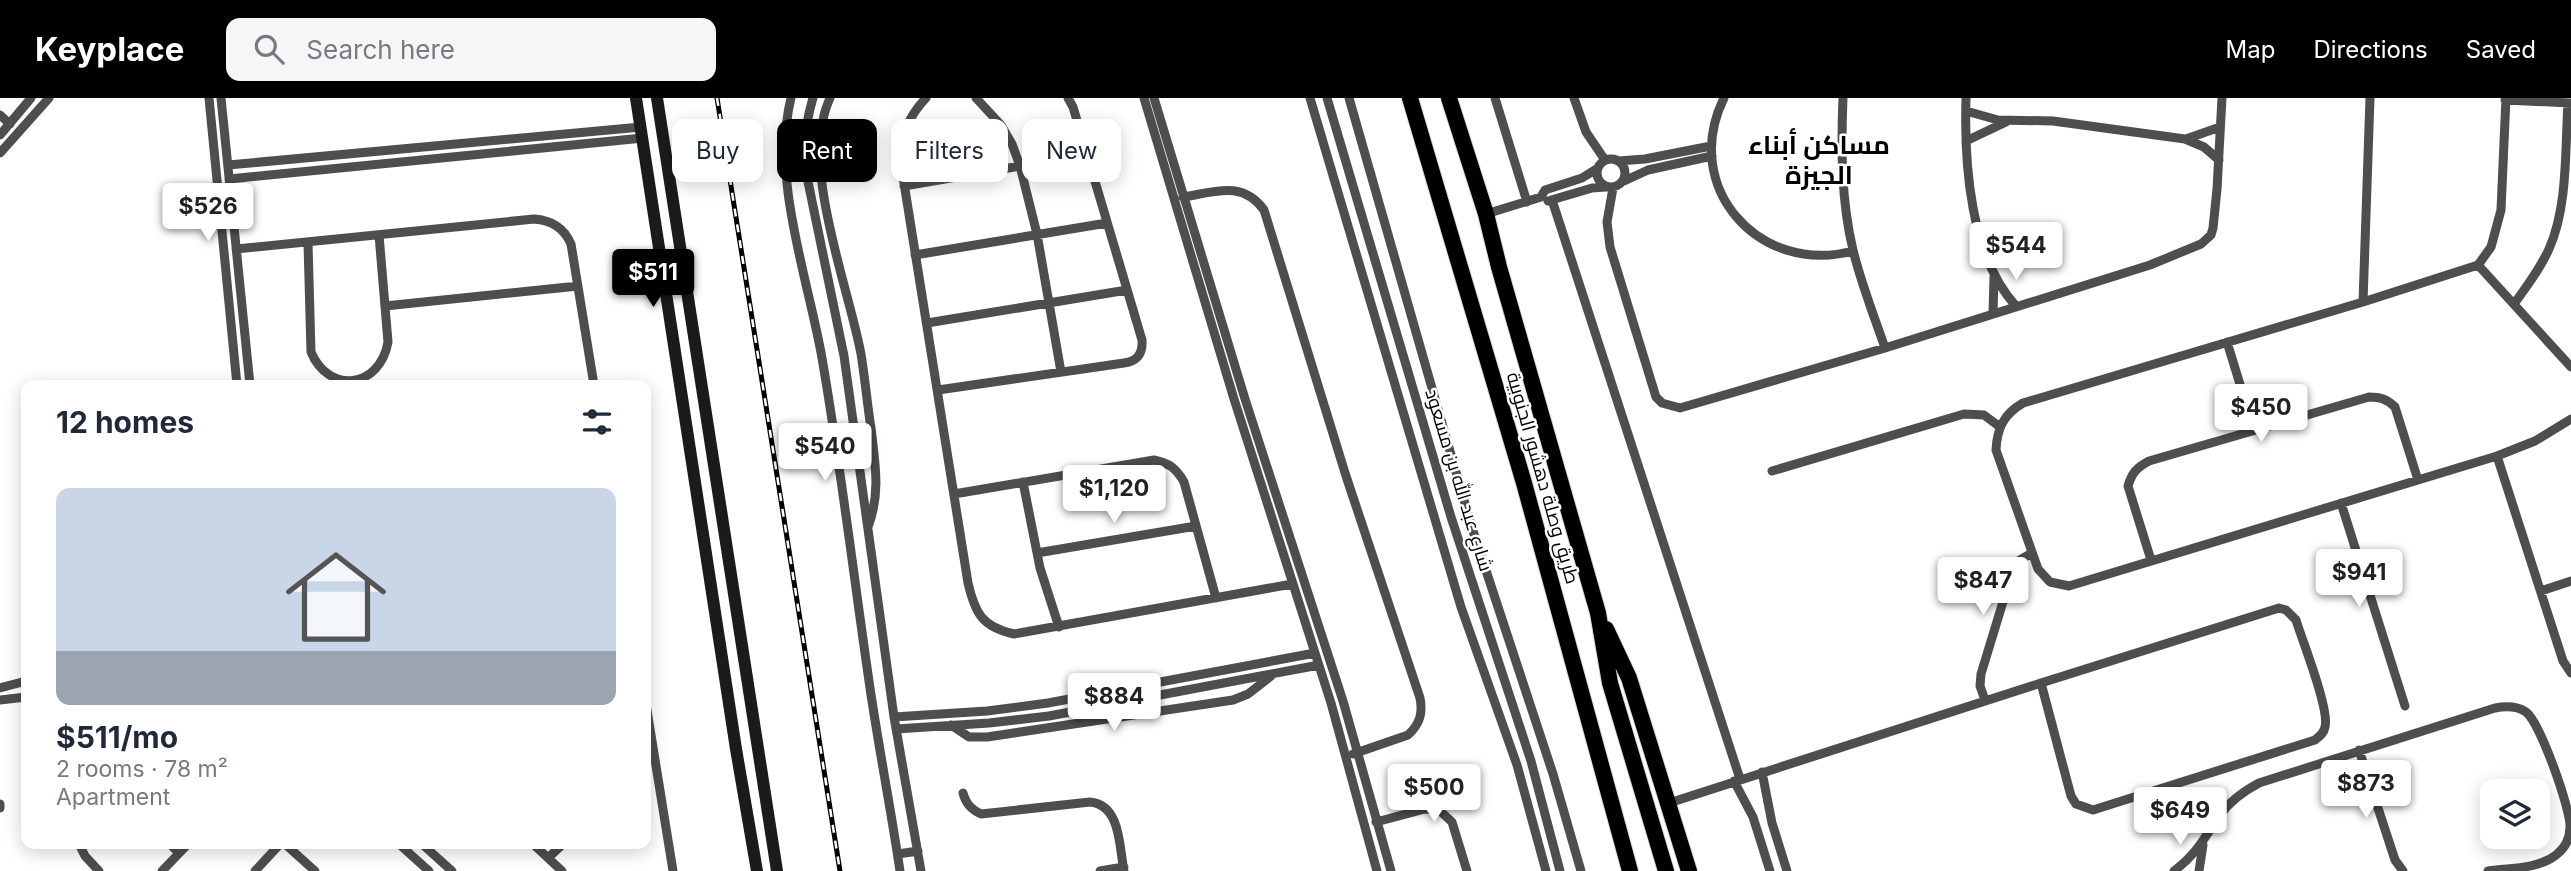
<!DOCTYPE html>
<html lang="en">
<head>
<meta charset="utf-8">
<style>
  :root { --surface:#fff; --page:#f6f6f7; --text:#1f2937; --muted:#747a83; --accent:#000 }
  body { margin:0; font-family:Inter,Cairo,sans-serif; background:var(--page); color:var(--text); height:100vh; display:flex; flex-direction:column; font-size:26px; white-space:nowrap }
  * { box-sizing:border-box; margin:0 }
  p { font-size:23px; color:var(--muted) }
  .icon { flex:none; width:38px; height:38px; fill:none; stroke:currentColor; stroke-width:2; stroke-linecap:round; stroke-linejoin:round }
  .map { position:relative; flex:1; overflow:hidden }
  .side { position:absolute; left:21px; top:282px; width:630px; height:469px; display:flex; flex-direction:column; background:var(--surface); border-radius:14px; box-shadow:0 4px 18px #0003 }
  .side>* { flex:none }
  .banner { position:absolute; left:672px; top:21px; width:665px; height:63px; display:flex; gap:14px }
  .fabs { position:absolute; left:2480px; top:681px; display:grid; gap:14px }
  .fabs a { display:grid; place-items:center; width:70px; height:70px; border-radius:14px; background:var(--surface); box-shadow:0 4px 18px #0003; font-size:35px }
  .price { position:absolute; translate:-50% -60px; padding:0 16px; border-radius:7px; background:#fff; color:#222; font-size:23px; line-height:46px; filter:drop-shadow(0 2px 4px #0008) }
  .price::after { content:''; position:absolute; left:50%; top:42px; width:21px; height:16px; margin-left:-10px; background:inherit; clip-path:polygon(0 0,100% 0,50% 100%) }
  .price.selected { background:var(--accent); color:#fff }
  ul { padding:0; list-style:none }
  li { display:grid; align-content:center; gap:14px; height:371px; padding:0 35px }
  li span { display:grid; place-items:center; height:217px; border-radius:14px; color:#555 }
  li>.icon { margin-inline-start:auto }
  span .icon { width:126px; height:126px; fill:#fffc; stroke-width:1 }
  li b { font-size:30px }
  h2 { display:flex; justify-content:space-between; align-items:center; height:84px; padding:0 35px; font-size:30px }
  .pill { padding:0 24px; border-radius:14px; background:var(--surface); box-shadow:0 4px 18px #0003; font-size:24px; line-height:63px }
  .pill.selected { background:var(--accent); color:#fff }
  header { display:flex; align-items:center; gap:42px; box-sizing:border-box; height:98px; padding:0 35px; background:var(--accent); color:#fff }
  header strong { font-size:33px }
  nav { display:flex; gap:38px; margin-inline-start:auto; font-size:24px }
  .search { width:490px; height:63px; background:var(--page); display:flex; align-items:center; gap:18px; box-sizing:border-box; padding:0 24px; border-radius:14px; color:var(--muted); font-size:26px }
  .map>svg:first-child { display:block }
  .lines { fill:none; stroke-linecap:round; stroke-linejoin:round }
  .highway-casing { stroke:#dbdbdb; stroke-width:18 }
  .street { stroke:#4e4e4e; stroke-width:9 }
  .secondary { stroke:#1b1b1b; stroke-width:12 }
  .highway { stroke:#000; stroke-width:16 }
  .rail-casing { stroke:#000; stroke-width:5 }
  .rail { stroke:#fff; stroke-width:2.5; stroke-dasharray:8; stroke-linecap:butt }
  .labels { text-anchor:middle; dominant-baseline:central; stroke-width:5; stroke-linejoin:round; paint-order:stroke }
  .street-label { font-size:19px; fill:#000; stroke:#fff }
  .district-label { font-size:26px; font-weight:bold; fill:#000; stroke:#fff }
</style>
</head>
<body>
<header>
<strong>Keyplace</strong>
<div class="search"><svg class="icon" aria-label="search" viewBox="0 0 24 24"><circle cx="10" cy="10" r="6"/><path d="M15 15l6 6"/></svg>Search here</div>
<nav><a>Map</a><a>Directions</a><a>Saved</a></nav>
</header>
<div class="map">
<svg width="2571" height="773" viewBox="0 0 2571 773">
  <rect width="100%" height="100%" fill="#fff"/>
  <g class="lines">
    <g class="highway-casing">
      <path id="highway" d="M1410,0l114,385 106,388
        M1449,0l37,116 13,53 99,346 12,70 56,188
        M1606,531l23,49 60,193"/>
    </g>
    <path class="street" d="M209,0l28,287
      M221,0l29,287
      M791,0c-20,81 17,180 31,260 19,110 32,221 48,330 9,61 21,122 30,183
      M813,0c-8,26 -10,48 -7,74l38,184 50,361 27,154
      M830,0c-31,66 18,186 31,256 4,24 6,49 10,74 4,35 10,65 -3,99
      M926,0c-17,18 -24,35 -26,60l68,425c7,30 14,44 46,51l278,-50
      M976,0l25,27 11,19 8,22 17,68 24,138
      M1144,0l90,301 97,304 46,168
      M1154,0l91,301 98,302 48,170
      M1310,0l151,509 56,158 29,106
      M1327,0l124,419 80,244 29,110
      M1349,0l123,430 81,246 28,97
      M1495,0l32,104
      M1574,0l12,34 19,28
      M1724,0c-44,89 35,178 129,153
      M1843,0c-2,50 -2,102 10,152 8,33 21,66 32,98
      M1966,0c-2,65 4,158 50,208
      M2506,0l-5,112 -10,37 -13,18 -115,37 -340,101c-19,11 -26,25 -27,47l42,119 12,13 19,4 428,-130 38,-15 36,-22
      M2505,2l66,3
      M1966,13l32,9 55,1 132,18 19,8 15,13
      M0,17l10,9
      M0,37l31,-37
      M2186,41l34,-12
      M1966,43l40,-19
      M0,55l49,-55
      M1597 75a14 14 0 1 1 28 0a14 14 0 1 1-28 0Z
      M1618,63l27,-2 66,-13
      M228,67l413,-38
      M229,81l414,-41
      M1624,83l24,-11 64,-14
      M904,88l116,-20
      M1613,90l-6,34 3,25 46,150 6,6 18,5 205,-60 265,-83 51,-21 10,-9 2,-7 4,-39 5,-91
      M1183,99c32,-5 59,-17 81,13l82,266 74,222c3,15 0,26 -12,37l-55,19
      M1552,102l188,579
      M1548,103l44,-13 14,-1
      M1486,116l55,-17 4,-7 37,-12 16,-10
      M308,145l3,109c18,43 69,36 77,-10l-9,-107
      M236,151l298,-30c17,1 30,9 37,25l23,141
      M915,157l192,-32
      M2478,167l93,102
      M2363,204l7,-204
      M2514,206c13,-18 26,-35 35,-55 19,-42 16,-100 19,-146
      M385,208l193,-20
      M1993,215l1,-36
      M927,225l200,-33
      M2227,244l27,88
      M938,292l186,-27c13,-2 19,-9 18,-23l-69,-233 -5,-9
      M2497,358l66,205 8,12
      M1772,373l192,-57 20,1 16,12
      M1023,384l17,86 19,59
      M954,396l200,-34c15,3 22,8 30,22l32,116
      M2341,405l64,203
      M1037,455l159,-27
      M2151,462l-23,-74c4,-13 8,-18 21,-25l220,-64c11,0 18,2 26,10l23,73
      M2541,493l30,-10
      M0,590l26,-7
      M0,602l26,-3
      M1985,602l-5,-14 1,-12 32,-105 7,-9 12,-7
      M646,606l27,167
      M894,619l93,-6 61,-8 267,-50
      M951,627l18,12h18l246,-37 15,-6 23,-18
      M896,631l93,-6 60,-7 270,-51
      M2359,652l36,110 8,11
      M1762,674l10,51 15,48
      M1734,683l19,36 17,54
      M963,695c3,11 8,16 18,21l109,-12c31,3 29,44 34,69
      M1669,705l372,-120 30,113 5,8 17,6 222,-70c5,-4 9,-7 10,-13 5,-17 -23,-87 -29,-107l-10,-10 -7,-2 -238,75
      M0,706v4
      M1376,724l49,-13 14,1 13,12 15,49
      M79,746l6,12 14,15
      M170,746l9,9
      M285,746l30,27
      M399,746l30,27
      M422,746l30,27
      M533,746l29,27
      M898,756l20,-3
      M548,760l15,-14
      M162,773l26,-27
      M255,773l25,-27
      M1100,773l24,-4
      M2174,773c23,-17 30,-33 46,-56 10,-14 24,-24 39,-32l236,-75c11,-2 22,-2 31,4 14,10 45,98 44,115 0,12 -5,21 -14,28 -17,14 -47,13 -68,16
      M2199,773l4,-26"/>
    <path class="secondary" d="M636,0l100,651 21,122
      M657,0l120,773"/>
    <use href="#highway" class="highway"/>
    <g class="rail-casing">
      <path id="rail" d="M717,0l123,773"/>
    </g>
    <use href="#rail" class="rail"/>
  </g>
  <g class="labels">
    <g class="street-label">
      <text transform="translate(1543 380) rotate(74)">طريق وصلة دهشور الجنوبية</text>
      <text transform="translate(1459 382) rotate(73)">شارع عبد الله بن مسعود</text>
    </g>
    <g class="district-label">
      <text x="1819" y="46">مساكن أبناء<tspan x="1819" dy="30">الجيزة</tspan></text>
    </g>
  </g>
</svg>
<div class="fabs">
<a><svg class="icon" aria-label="layers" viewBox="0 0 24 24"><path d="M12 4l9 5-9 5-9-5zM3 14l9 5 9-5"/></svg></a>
</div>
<b class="price" style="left:208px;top:145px">$526</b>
<b class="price" style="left:2016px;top:184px">$544</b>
<b class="price selected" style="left:653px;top:211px">$511</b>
<b class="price" style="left:2261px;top:346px">$450</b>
<b class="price" style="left:825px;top:385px">$540</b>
<b class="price" style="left:1114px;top:427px">$1,120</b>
<b class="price" style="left:2359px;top:511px">$941</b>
<b class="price" style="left:1983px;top:519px">$847</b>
<b class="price" style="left:1114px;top:635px">$884</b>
<b class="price" style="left:2366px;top:722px">$873</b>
<b class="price" style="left:1434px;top:726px">$500</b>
<b class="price" style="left:2180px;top:749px">$649</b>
<div class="banner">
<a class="pill">Buy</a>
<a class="pill selected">Rent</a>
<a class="pill">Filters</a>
<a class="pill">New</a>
</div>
<section class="side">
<h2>12 homes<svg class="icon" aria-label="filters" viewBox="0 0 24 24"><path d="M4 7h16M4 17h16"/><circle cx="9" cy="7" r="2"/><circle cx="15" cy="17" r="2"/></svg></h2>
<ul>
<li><span style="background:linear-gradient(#c9d6e8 75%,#9aa5b1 0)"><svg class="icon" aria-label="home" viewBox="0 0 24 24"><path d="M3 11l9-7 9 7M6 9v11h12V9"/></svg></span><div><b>$511/mo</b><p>2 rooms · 78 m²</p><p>Apartment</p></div></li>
</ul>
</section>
</div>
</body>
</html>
